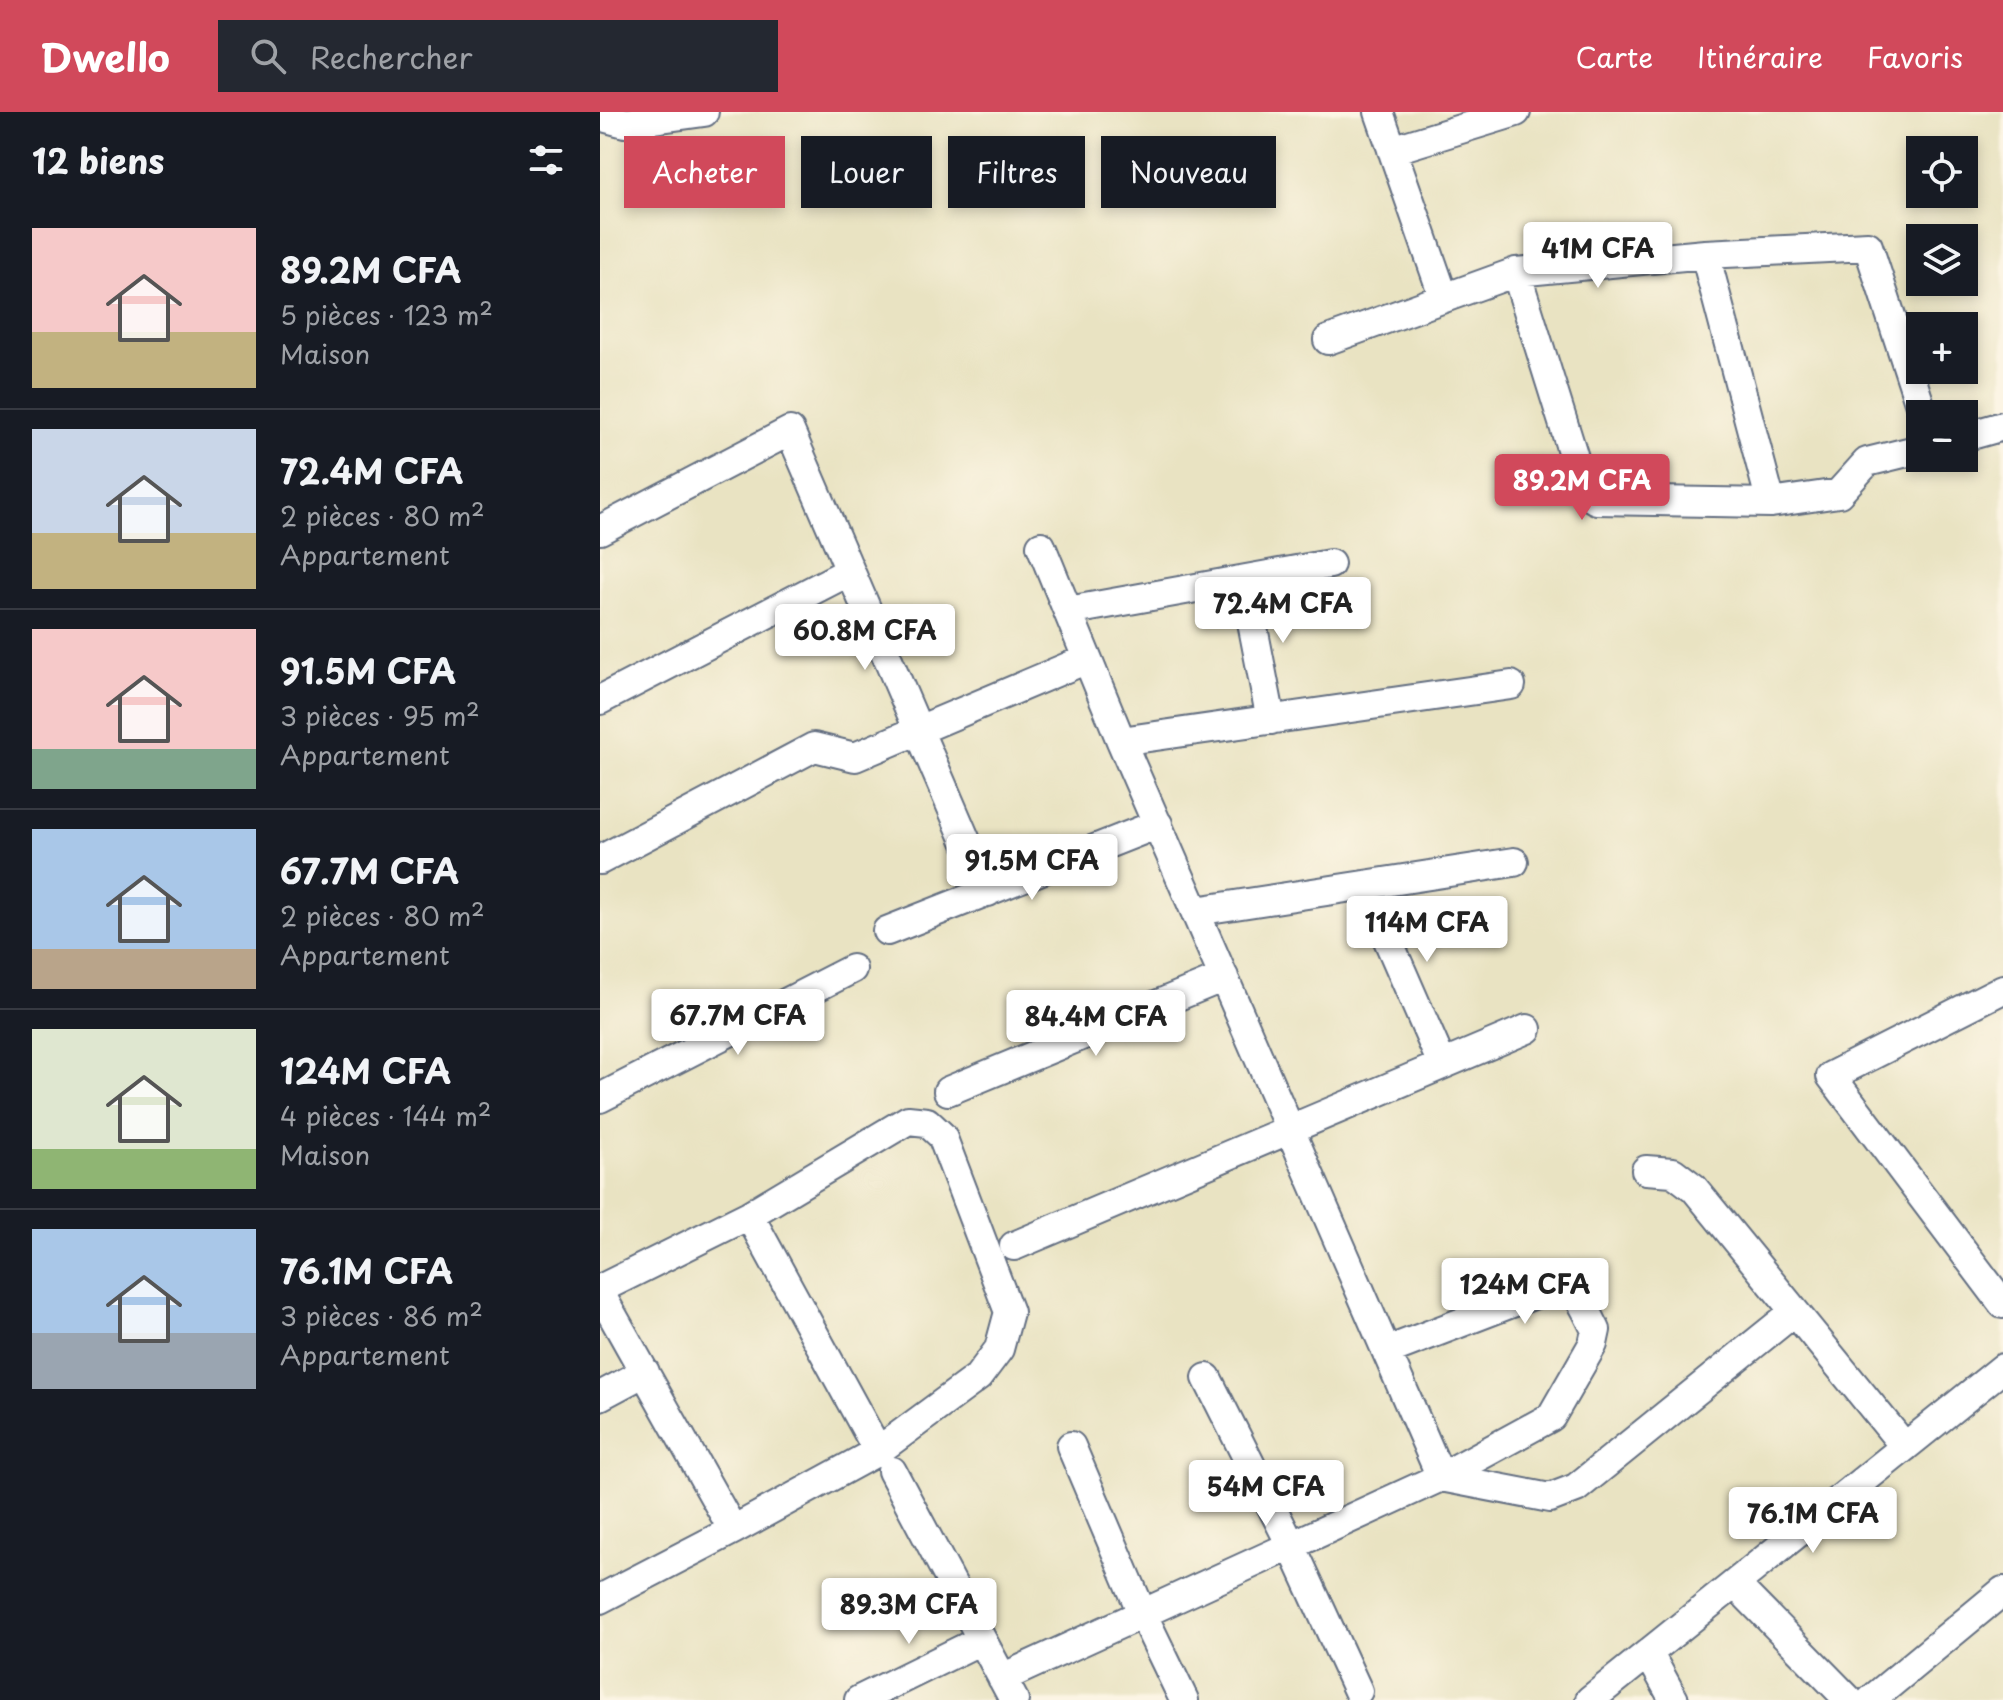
<!DOCTYPE html>
<html lang="fr">
<head>
<meta charset="utf-8">
<style>
  :root { --surface:#171b24; --page:#242831; --text:#f1f3f6; --muted:#9ea1a6; --line:#363941; --accent:#d1495b }
  body { margin:0; font-family:"Playpen Sans",sans-serif; background:var(--page); color:var(--text); height:100vh; display:flex; flex-direction:column; font-size:30px; white-space:nowrap }
  * { box-sizing:border-box; margin:0 }
  p { font-size:26px; color:var(--muted) }
  .icon { flex:none; width:44px; height:44px; fill:none; stroke:currentColor; stroke-width:2; stroke-linecap:round; stroke-linejoin:round }
  .map { position:relative; flex:1; overflow:hidden }
  .details { display:flex; flex-direction:column; background:var(--surface); width:600px }
  .details>* { flex:none }
  .hud { position:absolute; left:24px; top:24px; width:760px; height:72px; display:flex; gap:16px }
  .fabs { position:absolute; left:1306px; top:24px; display:grid; gap:16px }
  .fabs a { display:grid; place-items:center; width:72px; height:72px; border-radius:0px; background:var(--surface); box-shadow:0 4px 12px #0003; font-size:40px }
  .price { position:absolute; translate:-50% -68px; padding:0 18px; border-radius:8px; background:#fff; color:#222; font-size:26px; line-height:52px; filter:drop-shadow(0 2px 4px #0008) }
  .price::after { content:''; position:absolute; left:50%; top:48px; width:24px; height:18px; margin-left:-12px; background:inherit; clip-path:polygon(0 0,100% 0,50% 100%) }
  .price.current { background:var(--accent); color:#fff }
  ul { padding:0; list-style:none }
  li { display:flex; align-items:center; gap:24px; height:200px; padding:0 32px }
  li+li { border-top:2px solid var(--line) }
  li span { display:grid; place-items:center; flex:none; width:224px; height:160px; border-radius:0px; color:#555 }
  li>.icon { margin-inline-start:auto }
  span .icon { width:96px; height:96px; fill:#fffc; stroke-width:1 }
  li b { font-size:34px }
  h2 { display:flex; justify-content:space-between; align-items:center; height:96px; padding:0 32px; font-size:34px }
  .tag { padding:0 28px; border-radius:0px; background:var(--surface); box-shadow:0 4px 12px #0003; font-size:28px; line-height:72px }
  .tag.current { background:var(--accent); color:#fff }
  header { display:flex; align-items:center; gap:48px; box-sizing:border-box; height:112px; padding:0 40px; background:var(--accent); color:#fff }
  header strong { font-size:38px }
  nav { display:flex; gap:44px; margin-inline-start:auto; font-size:28px }
  .search { width:560px; height:72px; background:var(--page); display:flex; align-items:center; gap:20px; box-sizing:border-box; padding:0 28px; border-radius:0px; color:var(--muted); font-size:30px }
  main { display:flex; flex:1; min-height:0 }
  .map>svg:first-child { display:block }
  .lines { fill:none; stroke-linecap:round; stroke-linejoin:round }
  .minor-casing { stroke:#636e81; stroke-width:32 }
  .minor { stroke:#fff; stroke-width:28 }
</style>
</head>
<body>
<header>
<strong>Dwello</strong>
<div class="search"><svg class="icon" aria-label="search" viewBox="0 0 24 24"><circle cx="10" cy="10" r="6"/><path d="M15 15l6 6"/></svg>Rechercher</div>
<nav><a>Carte</a><a>Itinéraire</a><a>Favoris</a></nav>
</header>
<main>
<section class="details">
<h2>12 biens<svg class="icon" aria-label="filters" viewBox="0 0 24 24"><path d="M4 7h16M4 17h16"/><circle cx="9" cy="7" r="2"/><circle cx="15" cy="17" r="2"/></svg></h2>
<ul>
<li><span style="background:linear-gradient(#f6c9c9 65%,#c2b280 0)"><svg class="icon" aria-label="home" viewBox="0 0 24 24"><path d="M3 11l9-7 9 7M6 9v11h12V9"/></svg></span><div><b>89.2M CFA</b><p>5 pièces · 123 m²</p><p>Maison</p></div></li>
<li><span style="background:linear-gradient(#c9d6e8 65%,#c2b280 0)"><svg class="icon" aria-label="home" viewBox="0 0 24 24"><path d="M3 11l9-7 9 7M6 9v11h12V9"/></svg></span><div><b>72.4M CFA</b><p>2 pièces · 80 m²</p><p>Appartement</p></div></li>
<li><span style="background:linear-gradient(#f6c9c9 75%,#7fa58c 0)"><svg class="icon" aria-label="home" viewBox="0 0 24 24"><path d="M3 11l9-7 9 7M6 9v11h12V9"/></svg></span><div><b>91.5M CFA</b><p>3 pièces · 95 m²</p><p>Appartement</p></div></li>
<li><span style="background:linear-gradient(#a9c7e8 75%,#b9a48a 0)"><svg class="icon" aria-label="home" viewBox="0 0 24 24"><path d="M3 11l9-7 9 7M6 9v11h12V9"/></svg></span><div><b>67.7M CFA</b><p>2 pièces · 80 m²</p><p>Appartement</p></div></li>
<li><span style="background:linear-gradient(#dfe7d0 75%,#8fb573 0)"><svg class="icon" aria-label="home" viewBox="0 0 24 24"><path d="M3 11l9-7 9 7M6 9v11h12V9"/></svg></span><div><b>124M CFA</b><p>4 pièces · 144 m²</p><p>Maison</p></div></li>
<li><span style="background:linear-gradient(#a9c7e8 65%,#9aa5b1 0)"><svg class="icon" aria-label="home" viewBox="0 0 24 24"><path d="M3 11l9-7 9 7M6 9v11h12V9"/></svg></span><div><b>76.1M CFA</b><p>3 pièces · 86 m²</p><p>Appartement</p></div></li>
</ul>
</section>
<div class="map">
<svg width="1403" height="1588" viewBox="0 0 1403 1588">
  <rect width="100%" height="100%" fill="#fcf5e5"/>
  <filter id="ink" filterUnits="userSpaceOnUse"><feTurbulence type="fractalNoise" baseFrequency=".0125" numOctaves="2"/><feDisplacementMap in="SourceGraphic" scale="16" xChannelSelector="R" yChannelSelector="G"/><feConvolveMatrix kernelMatrix="1 2 1 2 8 2 1 2 1" color-interpolation-filters="sRGB"/></filter>
  <filter id="wash" filterUnits="userSpaceOnUse"><feTurbulence type="fractalNoise" baseFrequency=".006" numOctaves="4" result="noise"/><feDisplacementMap in="SourceGraphic" scale="32" xChannelSelector="R" yChannelSelector="G"/><feGaussianBlur stdDeviation="1.8" result="paint"/><feColorMatrix in="noise" values="0 0 0 0 0 0 0 0 0 0 0 0 0 0 0 0 0 1.4 0 .05"/><feComposite in="paint" operator="in"/></filter>
  <g filter="url(#wash)">
    <rect width="100%" height="100%" fill="#e9e3c2"/>
  </g>
  <g filter="url(#ink)">
    <g class="lines">
      <g class="minor-casing">
        <path id="minor" d="M1,0l2,5 22,6 79,-11
          M779,0l65,186
          M792,38l124,-38
          M1105,142l66,249
          M916,160l69,221 11,7 175,3 68,-10 28,-31 53,-13
          M728,228l188,-68 189,-18 163,-8 55,168
          M1364,325l39,-11
          M0,418l190,-99 198,461
          M441,434l80,195 320,736 109,21 26,-10 218,-176
          M644,469l27,139
          M468,499l262,-47
          M0,588l250,-129
          M521,629l390,-56
          M0,748l214,-113 41,10 232,-98
          M764,773l78,179
          M596,799l318,-49
          M287,819l271,-107
          M1403,877l-172,87 172,228
          M348,979l276,-114
          M0,986l252,-129
          M1046,1058l27,2 21,16 211,259
          M149,1103l129,236
          M414,1134l513,-217
          M0,1177l149,-74 159,-95 19,2 15,14 67,176 -10,37 -21,28 -100,74 -145,79 -133,69
          M0,1181l133,237
          M607,1266l84,167 67,146
          M0,1284l45,-24
          M471,1334l71,167 42,87
          M292,1359l122,229
          M1135,1472l114,116
          M1049,1542l25,46
          M402,1566l439,-201 110,-60 42,-73 3,-14c-10,-18 -17,-44 -40,-44l-169,65
          M259,1588l122,-60
          M990,1588l413,-332
          M1271,1588l132,-109"/>
      </g>
      <use href="#minor" class="minor"/>
    </g>
  </g>
</svg>
<div class="fabs">
<a><svg class="icon" aria-label="locate" viewBox="0 0 24 24"><circle cx="12" cy="12" r="6"/><path d="M12 2v4M12 18v4M2 12h4M18 12h4"/></svg></a>
<a><svg class="icon" aria-label="layers" viewBox="0 0 24 24"><path d="M12 4l9 5-9 5-9-5zM3 14l9 5 9-5"/></svg></a>
<a>+</a>
<a>−</a>
</div>
<b class="price" style="left:998px;top:178px">41M CFA</b>
<b class="price current" style="left:982px;top:410px">89.2M CFA</b>
<b class="price" style="left:683px;top:533px">72.4M CFA</b>
<b class="price" style="left:265px;top:560px">60.8M CFA</b>
<b class="price" style="left:432px;top:790px">91.5M CFA</b>
<b class="price" style="left:827px;top:852px">114M CFA</b>
<b class="price" style="left:138px;top:945px">67.7M CFA</b>
<b class="price" style="left:496px;top:946px">84.4M CFA</b>
<b class="price" style="left:925px;top:1214px">124M CFA</b>
<b class="price" style="left:666px;top:1416px">54M CFA</b>
<b class="price" style="left:1213px;top:1443px">76.1M CFA</b>
<b class="price" style="left:309px;top:1534px">89.3M CFA</b>
<div class="hud">
<a class="tag current">Acheter</a>
<a class="tag">Louer</a>
<a class="tag">Filtres</a>
<a class="tag">Nouveau</a>
</div>
</div>
</main>
</body>
</html>
